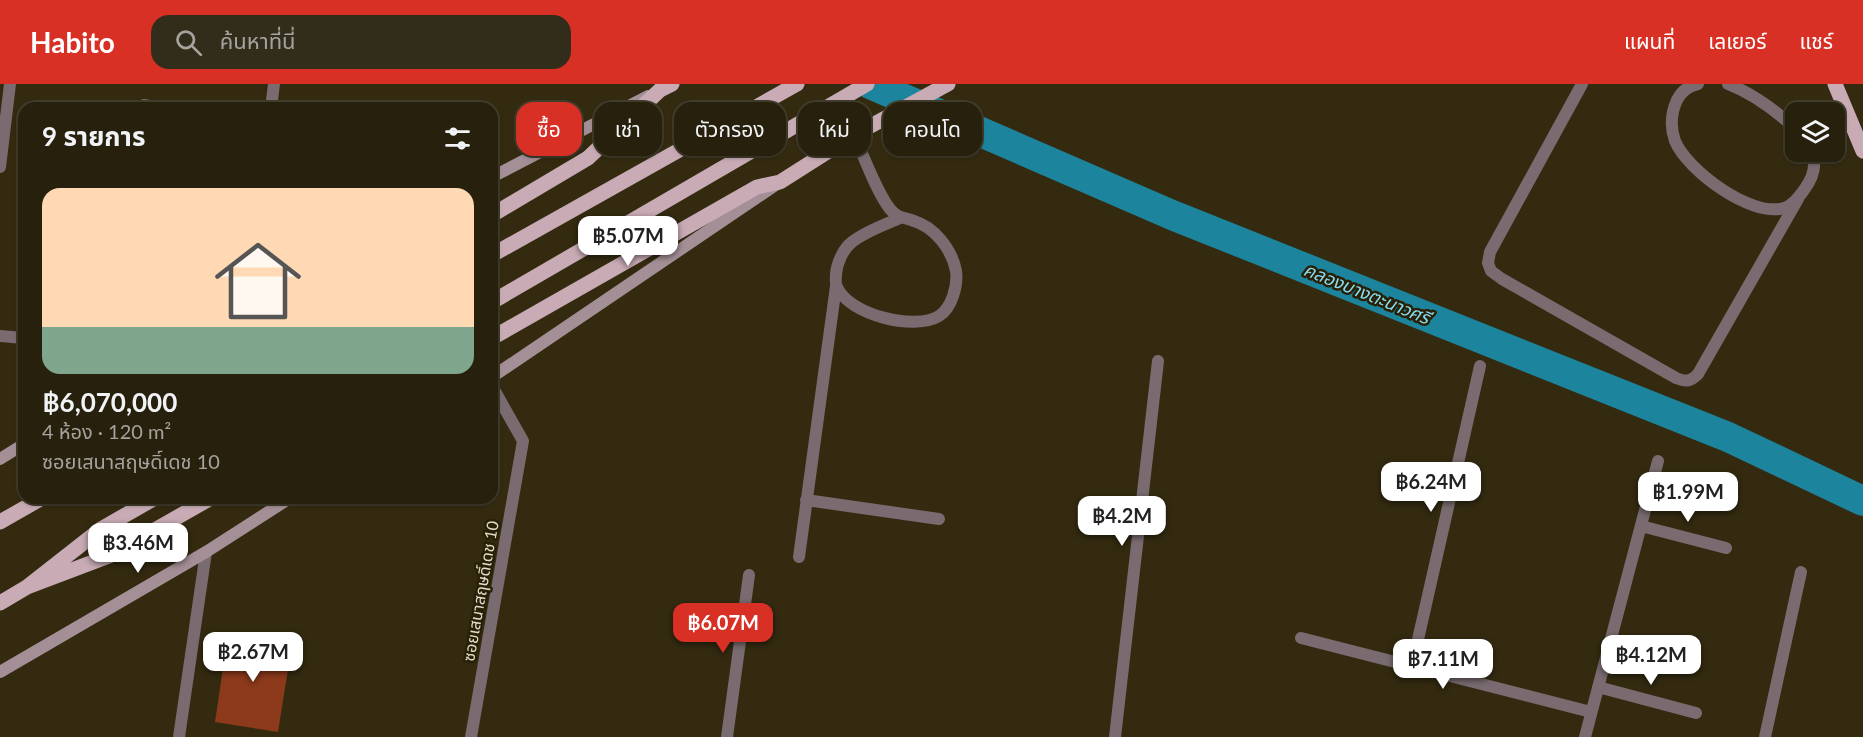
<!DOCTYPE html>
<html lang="th">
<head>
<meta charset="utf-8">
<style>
  :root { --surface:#26200c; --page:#322d1a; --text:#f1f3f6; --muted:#a4a39d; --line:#423e2d; --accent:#d93025 }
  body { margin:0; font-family:Lato,"Noto Sans Thai",sans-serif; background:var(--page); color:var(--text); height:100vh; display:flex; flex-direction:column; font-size:22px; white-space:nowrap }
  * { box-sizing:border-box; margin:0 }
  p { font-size:20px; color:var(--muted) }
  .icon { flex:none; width:33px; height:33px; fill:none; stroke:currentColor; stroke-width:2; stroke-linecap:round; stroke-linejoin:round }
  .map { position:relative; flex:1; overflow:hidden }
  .panel { position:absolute; left:18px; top:18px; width:480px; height:402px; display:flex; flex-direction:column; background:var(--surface); border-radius:18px; box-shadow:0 2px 4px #0004,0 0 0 2px var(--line) }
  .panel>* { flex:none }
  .hud { position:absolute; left:516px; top:18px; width:570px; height:54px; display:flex; gap:12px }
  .fabs { position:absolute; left:1785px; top:18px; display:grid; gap:12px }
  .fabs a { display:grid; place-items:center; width:60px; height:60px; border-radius:12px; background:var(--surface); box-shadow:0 2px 4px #0004,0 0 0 2px var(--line); font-size:30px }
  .price { position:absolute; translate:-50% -51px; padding:0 14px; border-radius:12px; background:#fff; color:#222; font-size:20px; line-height:39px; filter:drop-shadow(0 2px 3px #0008) }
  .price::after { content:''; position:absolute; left:50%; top:36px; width:18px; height:14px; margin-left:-9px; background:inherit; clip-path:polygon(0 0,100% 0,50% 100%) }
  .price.active { background:var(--accent); color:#fff }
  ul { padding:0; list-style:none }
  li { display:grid; align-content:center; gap:12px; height:318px; padding:0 24px }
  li+li { border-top:2px solid var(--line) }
  li span { display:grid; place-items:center; height:186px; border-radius:18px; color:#555 }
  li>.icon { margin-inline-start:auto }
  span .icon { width:108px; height:108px; fill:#fffc; stroke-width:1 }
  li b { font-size:26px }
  h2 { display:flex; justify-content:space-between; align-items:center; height:72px; padding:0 24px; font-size:26px }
  .pill { padding:0 21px; border-radius:18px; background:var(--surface); box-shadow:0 2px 4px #0004,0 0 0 2px var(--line); font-size:21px; line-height:54px }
  .pill.active { background:var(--accent); color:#fff }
  header { display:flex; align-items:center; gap:36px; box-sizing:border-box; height:84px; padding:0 30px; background:var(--accent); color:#fff }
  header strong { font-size:28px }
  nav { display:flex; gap:33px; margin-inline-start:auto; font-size:21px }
  .search { width:420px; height:54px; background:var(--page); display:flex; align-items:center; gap:15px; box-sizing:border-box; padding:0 21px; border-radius:18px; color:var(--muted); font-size:22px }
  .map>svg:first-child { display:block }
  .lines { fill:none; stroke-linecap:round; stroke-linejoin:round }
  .canal { stroke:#1c859d; stroke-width:30 }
  .building { fill:#8c3a1b }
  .service { stroke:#796b70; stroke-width:12 }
  .minor { stroke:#796b70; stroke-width:12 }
  .secondary { stroke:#a58f97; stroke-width:12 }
  .primary { stroke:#c8abb5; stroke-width:15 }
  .labels { text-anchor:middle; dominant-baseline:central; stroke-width:5; stroke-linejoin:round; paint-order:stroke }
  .street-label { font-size:16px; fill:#e2dccd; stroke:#292006 }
  .water-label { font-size:18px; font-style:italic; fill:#85dbf3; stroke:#292006 }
</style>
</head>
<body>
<header>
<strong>Habito</strong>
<div class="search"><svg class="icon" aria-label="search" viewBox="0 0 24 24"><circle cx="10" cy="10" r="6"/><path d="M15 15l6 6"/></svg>ค้นหาที่นี่</div>
<nav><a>แผนที่</a><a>เลเยอร์</a><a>แชร์</a></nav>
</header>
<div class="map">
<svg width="1863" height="653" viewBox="0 0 1863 653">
  <rect width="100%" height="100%" fill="#332a10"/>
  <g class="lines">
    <path class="canal" d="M870,0l302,131 556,222 135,64"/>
  </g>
  <path class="building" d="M228,550l64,10 -14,88 -63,-10z"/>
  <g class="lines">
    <path class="service" d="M1582,0l-92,168 -2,11 3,8 11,8 174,99c10,4 14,4 22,-4l100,-175
      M1698,0c-10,2 -17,8 -21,16 -6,13 -7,27 -2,41 12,29 76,77 109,67 8,-2 15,-11 20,-18 8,-11 14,-25 7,-38
      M1728,0c26,10 47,26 68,45
      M1834,45l16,-9
      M854,51c10,21 22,56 36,74 7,9 13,8 24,12 20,6 38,28 42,50 2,14 -4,37 -17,45 -24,15 -90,-1 -102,-29 -2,-3 -1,-9 -1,-13 1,-11 7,-25 16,-32 14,-11 32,-17 48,-24
      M806,416l133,19
      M799,473l37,-271
      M1765,653l36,-165"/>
    <path class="minor" d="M144,21l16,3
      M271,24l3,-24
      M0,83l10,-83
      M0,252l24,2
      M1641,442l85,22
      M1301,554l290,74
      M1412,582l68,-300
      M1598,603l98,26
      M179,653l27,-185
      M471,653l52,-296 -31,-55
      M727,653l22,-162
      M1115,653l43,-376
      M1585,653l73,-276"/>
    <path class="secondary" d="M492,93l156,-81
      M492,293l285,-193
      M0,375l24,-15
      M0,588l206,-120 84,-54"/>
    <path class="primary" d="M1835,0l28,67
      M492,131l96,-57 72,-68 12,-6
      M492,171l305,-171
      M492,218l375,-218
      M492,254l265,-151 23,-5 74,-47 94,-51
      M0,438l42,-24
      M27,503l82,-31 102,-58
      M0,519l27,-16 74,-58 54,-31"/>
  </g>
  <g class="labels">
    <g class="street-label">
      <text transform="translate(480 507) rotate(-80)">ซอยเสนาสฤษดิ์เดช 10</text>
    </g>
    <g class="water-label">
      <text transform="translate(1367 209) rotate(22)">คลองบางตะนาวศรี</text>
    </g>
  </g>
</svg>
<div class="fabs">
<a><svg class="icon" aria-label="layers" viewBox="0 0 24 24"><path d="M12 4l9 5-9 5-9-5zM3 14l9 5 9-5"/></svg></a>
</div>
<b class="price" style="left:628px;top:183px">฿5.07M</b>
<b class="price" style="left:1431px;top:429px">฿6.24M</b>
<b class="price" style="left:1688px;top:439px">฿1.99M</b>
<b class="price" style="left:1122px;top:463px">฿4.2M</b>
<b class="price" style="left:138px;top:490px">฿3.46M</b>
<b class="price active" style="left:723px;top:570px">฿6.07M</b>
<b class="price" style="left:253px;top:599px">฿2.67M</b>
<b class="price" style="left:1651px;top:602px">฿4.12M</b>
<b class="price" style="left:1443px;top:606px">฿7.11M</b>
<div class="hud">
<a class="pill active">ซื้อ</a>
<a class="pill">เช่า</a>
<a class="pill">ตัวกรอง</a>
<a class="pill">ใหม่</a>
<a class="pill">คอนโด</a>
</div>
<section class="panel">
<h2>9 รายการ<svg class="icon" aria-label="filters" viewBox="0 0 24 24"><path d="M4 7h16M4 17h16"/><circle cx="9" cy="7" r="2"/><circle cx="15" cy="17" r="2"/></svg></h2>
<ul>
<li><span style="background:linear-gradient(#ffd9b3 75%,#7fa58c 0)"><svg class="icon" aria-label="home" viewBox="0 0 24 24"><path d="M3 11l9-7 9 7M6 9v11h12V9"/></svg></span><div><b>฿6,070,000</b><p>4 ห้อง · 120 m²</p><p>ซอยเสนาสฤษดิ์เดช 10</p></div></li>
</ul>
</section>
</div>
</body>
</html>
